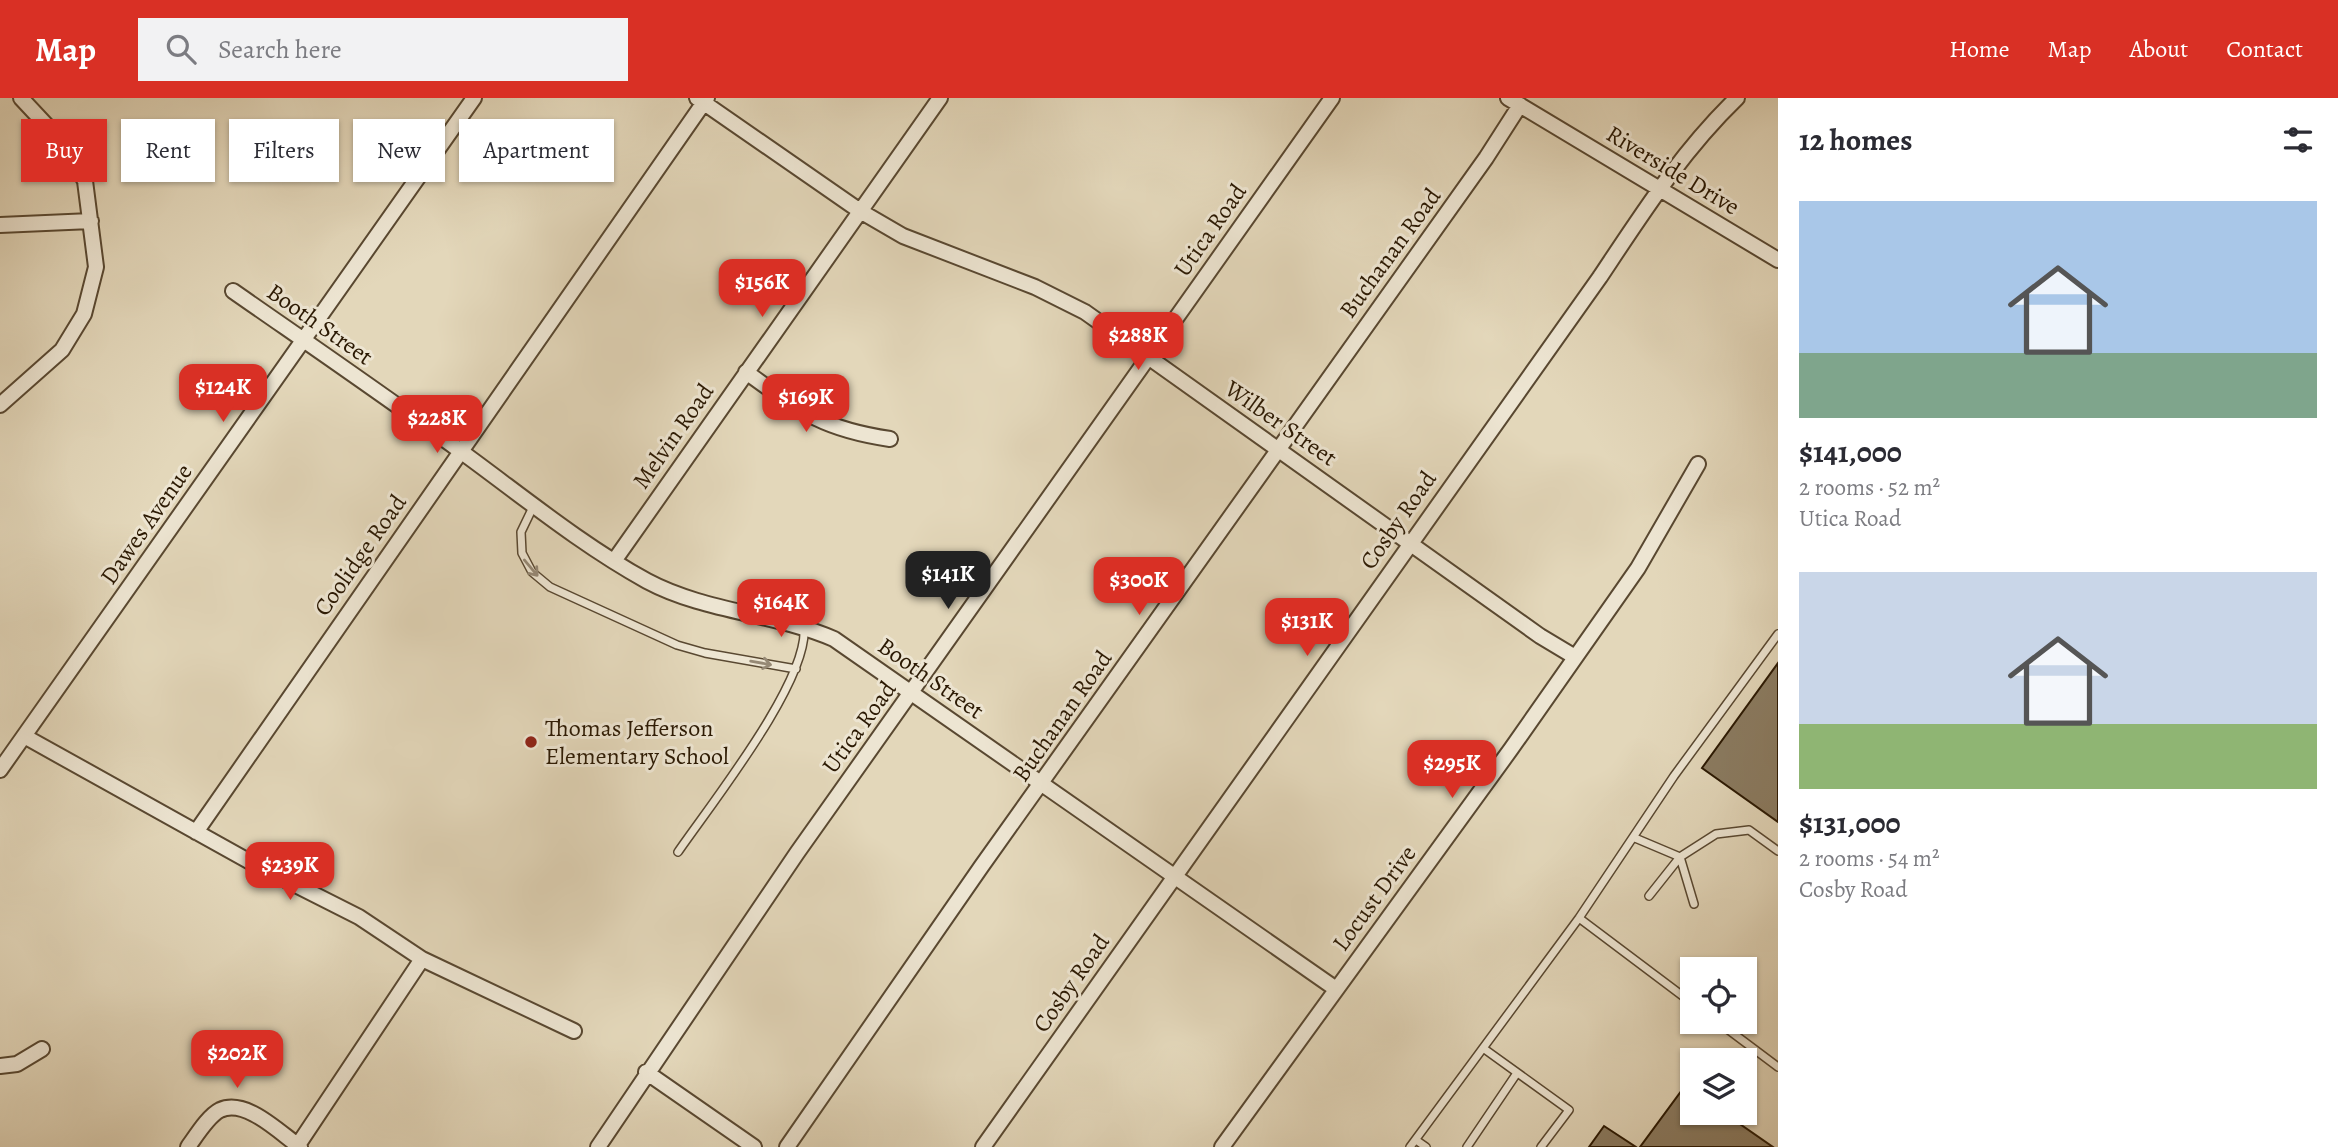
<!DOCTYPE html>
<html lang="en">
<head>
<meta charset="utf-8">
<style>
  :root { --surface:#fff; --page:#f2f2f3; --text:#2b2b33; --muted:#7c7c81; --accent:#d93025 }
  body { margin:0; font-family:Alegreya,serif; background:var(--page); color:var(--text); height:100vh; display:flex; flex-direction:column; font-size:26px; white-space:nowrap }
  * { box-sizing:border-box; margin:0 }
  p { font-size:23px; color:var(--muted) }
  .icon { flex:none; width:38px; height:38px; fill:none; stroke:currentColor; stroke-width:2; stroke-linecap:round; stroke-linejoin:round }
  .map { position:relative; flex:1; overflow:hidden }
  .panel { display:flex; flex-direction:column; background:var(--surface); width:560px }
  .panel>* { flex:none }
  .top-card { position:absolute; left:21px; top:21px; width:665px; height:63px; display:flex; gap:14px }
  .fabs { position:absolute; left:1680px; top:859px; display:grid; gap:14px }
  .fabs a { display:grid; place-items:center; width:77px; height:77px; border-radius:0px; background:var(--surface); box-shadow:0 2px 5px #0004; font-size:35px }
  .price { position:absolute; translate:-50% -60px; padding:0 16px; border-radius:14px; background:var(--accent); color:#fff; font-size:23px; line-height:46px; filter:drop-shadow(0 2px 4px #0008) }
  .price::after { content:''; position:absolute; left:50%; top:42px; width:21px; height:16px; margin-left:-10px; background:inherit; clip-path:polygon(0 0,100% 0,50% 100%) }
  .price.current { background:#222; color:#fff }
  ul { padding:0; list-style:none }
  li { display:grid; align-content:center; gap:14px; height:371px; padding:0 21px }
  li span { display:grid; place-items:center; height:217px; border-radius:0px; color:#555 }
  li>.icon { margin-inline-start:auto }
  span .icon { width:126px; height:126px; fill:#fffc; stroke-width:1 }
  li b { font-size:30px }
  h2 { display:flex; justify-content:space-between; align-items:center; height:84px; padding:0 21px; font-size:30px }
  .pill { padding:0 24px; border-radius:0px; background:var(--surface); box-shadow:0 2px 5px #0004; font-size:24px; line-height:63px }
  .pill.current { background:var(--accent); color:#fff }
  header { display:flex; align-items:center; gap:42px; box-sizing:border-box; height:98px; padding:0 35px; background:var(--accent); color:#fff }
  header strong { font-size:33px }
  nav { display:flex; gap:38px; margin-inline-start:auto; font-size:24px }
  .search { width:490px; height:63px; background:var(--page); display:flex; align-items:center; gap:18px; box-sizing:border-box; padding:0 24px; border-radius:0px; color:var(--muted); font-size:26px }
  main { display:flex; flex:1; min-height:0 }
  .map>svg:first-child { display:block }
  .building { fill:#8b7c62; stroke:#2b1903; stroke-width:2 }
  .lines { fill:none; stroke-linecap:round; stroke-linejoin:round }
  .service-casing { stroke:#594831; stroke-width:10 }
  .minor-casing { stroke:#594831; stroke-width:18 }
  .service { stroke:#ede5d2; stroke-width:7 }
  .minor { stroke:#ede5d2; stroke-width:14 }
  .oneway { stroke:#968975 }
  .poi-dot { fill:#8f2418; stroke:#ede5d2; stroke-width:2.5 }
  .labels { text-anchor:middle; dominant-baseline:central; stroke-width:6; stroke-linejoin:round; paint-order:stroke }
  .street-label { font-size:24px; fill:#2b1903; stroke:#ede5d2 }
  .poi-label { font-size:24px; fill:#2b1903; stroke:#ede5d2; text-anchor:start }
</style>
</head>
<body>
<header>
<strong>Map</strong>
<div class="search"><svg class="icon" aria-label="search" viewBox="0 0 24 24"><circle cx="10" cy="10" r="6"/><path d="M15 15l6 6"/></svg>Search here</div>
<nav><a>Home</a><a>Map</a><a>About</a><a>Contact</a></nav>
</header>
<main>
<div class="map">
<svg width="1778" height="1049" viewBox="0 0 1778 1049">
  <rect width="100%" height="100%" fill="#e3d7ba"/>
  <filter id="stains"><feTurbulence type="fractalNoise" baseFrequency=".00286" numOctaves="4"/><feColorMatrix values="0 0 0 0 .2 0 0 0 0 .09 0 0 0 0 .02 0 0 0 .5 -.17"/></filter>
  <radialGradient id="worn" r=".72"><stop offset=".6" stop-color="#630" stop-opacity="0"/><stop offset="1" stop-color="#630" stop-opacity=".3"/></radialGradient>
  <path class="building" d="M1778,565v159l-76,-54z
    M1685,988l7,5v22h32l49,34h-133z
    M1604,1028l32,21h-47z"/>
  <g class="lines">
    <g class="service-casing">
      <path id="service" d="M533,409l-12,25 1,21 10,19 18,15 127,58 28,8 91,16
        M1635,740l45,19 36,-23 33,-4 29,21
        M678,754c33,-48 131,-171 126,-225
        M1680,759l14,47
        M1649,798l31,-39
        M1579,820l113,85
        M1718,924l60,45
        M1483,950l86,62 -28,37
        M1416,1042l10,7
        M1410,1049l169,-229 95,-142 104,-142
        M1467,1049l50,-74"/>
    </g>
    <g class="minor-casing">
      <path id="minor" d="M697,0l163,113 43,25 132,51 50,25 455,324 35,21
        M1508,0l270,162
        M0,127l91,-4
        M233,193c76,53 152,105 226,159 62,45 121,94 188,131 58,31 127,32 187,58l502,350
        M746,274c54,39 76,57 144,67
        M0,307l62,-55 22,-36 12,-47 -11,-86 -22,-38 -42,-45
        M614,463l326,-463
        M24,638l228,127 107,54 63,42 152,72
        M0,672l474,-672
        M196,734l511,-734
        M0,968l17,-2 25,-15
        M646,974l108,75
        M298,1047l124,-186
        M188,1049c8,-11 20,-31 32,-37 26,-12 60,23 80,37
        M598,1049l199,-294 535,-755
        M787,1049l194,-280 505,-709 34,-53
        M983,1049l617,-870c42,-63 82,-126 137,-179
        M1222,1049l289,-398 127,-181 60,-104"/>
    </g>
    <use href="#service" class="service"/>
    <use href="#minor" class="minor"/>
  </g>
  <defs><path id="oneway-shaft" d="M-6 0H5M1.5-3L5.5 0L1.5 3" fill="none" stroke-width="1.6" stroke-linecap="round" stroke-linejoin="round" transform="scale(1.75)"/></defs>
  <g class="oneway">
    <use href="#oneway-shaft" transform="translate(531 470) rotate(50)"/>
    <use href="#oneway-shaft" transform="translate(761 565) rotate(10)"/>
  </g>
  <circle class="poi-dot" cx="531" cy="644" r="7"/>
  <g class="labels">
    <g class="street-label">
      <text transform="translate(1673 72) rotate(31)">Riverside Drive</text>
      <text transform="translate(1210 132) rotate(-55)">Utica Road</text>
      <text transform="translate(1390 155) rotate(-54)">Buchanan Road</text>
      <text transform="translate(320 226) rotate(35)">Booth Street</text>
      <text transform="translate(1281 325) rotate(35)">Wilber Street</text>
      <text transform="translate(673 338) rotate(-55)">Melvin Road</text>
      <text transform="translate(1398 422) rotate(-55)">Cosby Road</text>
      <text transform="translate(146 426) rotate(-55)">Dawes Avenue</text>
      <text transform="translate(360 457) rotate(-55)">Coolidge Road</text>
      <text transform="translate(931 580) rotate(35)">Booth Street</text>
      <text transform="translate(1062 618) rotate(-55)">Buchanan Road</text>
      <text transform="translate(859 629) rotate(-54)">Utica Road</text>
      <text transform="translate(1374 800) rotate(-54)">Locust Drive</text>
      <text transform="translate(1071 885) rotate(-55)">Cosby Road</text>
    </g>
    <g class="poi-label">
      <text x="545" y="630">Thomas Jefferson<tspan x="545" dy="28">Elementary School</tspan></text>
    </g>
  </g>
  <rect width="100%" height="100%" filter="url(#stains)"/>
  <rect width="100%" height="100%" fill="url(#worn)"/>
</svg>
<div class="fabs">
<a><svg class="icon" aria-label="locate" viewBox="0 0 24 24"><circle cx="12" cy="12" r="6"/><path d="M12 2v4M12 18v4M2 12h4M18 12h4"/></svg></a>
<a><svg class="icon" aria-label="layers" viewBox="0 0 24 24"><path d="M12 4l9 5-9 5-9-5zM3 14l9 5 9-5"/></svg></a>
</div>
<b class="price" style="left:762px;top:221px">$156K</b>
<b class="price" style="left:1138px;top:274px">$288K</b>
<b class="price" style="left:223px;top:326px">$124K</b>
<b class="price" style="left:806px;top:336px">$169K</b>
<b class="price" style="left:437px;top:357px">$228K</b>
<b class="price current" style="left:948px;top:513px">$141K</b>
<b class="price" style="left:1139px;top:519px">$300K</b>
<b class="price" style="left:781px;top:541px">$164K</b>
<b class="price" style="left:1307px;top:560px">$131K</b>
<b class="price" style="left:1452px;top:702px">$295K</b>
<b class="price" style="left:290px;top:804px">$239K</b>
<b class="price" style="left:237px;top:992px">$202K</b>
<div class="top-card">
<a class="pill current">Buy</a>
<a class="pill">Rent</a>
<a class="pill">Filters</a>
<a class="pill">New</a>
<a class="pill">Apartment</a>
</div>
</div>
<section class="panel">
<h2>12 homes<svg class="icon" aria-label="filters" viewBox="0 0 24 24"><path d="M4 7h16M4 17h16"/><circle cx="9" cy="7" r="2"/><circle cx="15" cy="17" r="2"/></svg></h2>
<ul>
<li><span style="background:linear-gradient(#a9c7e8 70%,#7fa58c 0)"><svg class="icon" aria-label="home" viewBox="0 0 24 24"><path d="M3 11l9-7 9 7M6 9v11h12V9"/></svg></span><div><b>$141,000</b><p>2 rooms · 52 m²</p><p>Utica Road</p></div></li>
<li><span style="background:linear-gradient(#c9d6e8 70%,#8fb573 0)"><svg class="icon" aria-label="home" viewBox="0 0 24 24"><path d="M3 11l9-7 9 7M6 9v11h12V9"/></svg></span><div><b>$131,000</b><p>2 rooms · 54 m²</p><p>Cosby Road</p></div></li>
</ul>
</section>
</main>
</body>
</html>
